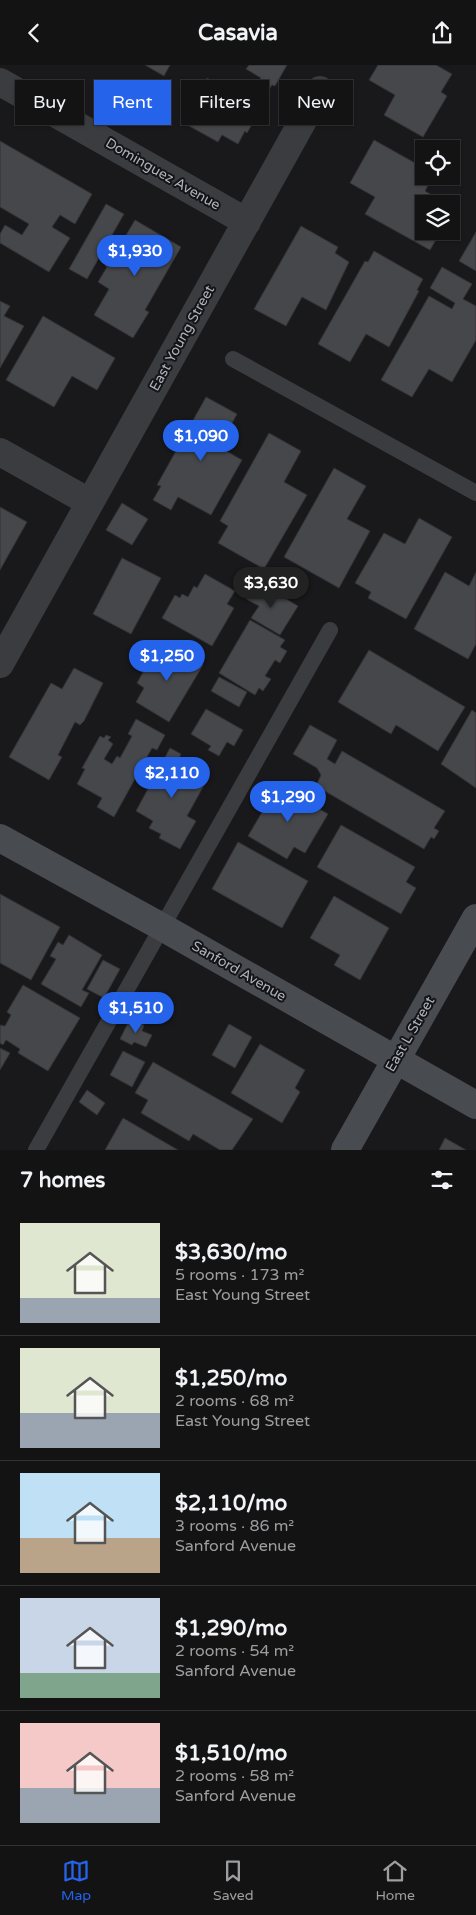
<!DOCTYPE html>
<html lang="en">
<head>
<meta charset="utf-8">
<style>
  :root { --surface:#131314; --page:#1c1c1d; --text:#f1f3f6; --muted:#9d9ea0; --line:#323234; --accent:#2563eb }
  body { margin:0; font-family:"Varela Round",sans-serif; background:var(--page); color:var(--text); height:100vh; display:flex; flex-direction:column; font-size:19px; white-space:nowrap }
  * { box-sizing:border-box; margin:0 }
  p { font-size:16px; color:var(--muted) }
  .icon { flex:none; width:28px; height:28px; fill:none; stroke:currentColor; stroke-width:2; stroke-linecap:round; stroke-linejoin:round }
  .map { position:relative; height:1085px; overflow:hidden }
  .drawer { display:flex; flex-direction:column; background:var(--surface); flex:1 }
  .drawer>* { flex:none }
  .top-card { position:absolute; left:15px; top:15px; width:446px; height:45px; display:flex; gap:10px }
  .controls { position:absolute; left:415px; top:75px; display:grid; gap:10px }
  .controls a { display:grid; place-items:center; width:45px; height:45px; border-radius:0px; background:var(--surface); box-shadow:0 1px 4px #0004,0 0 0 1px var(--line); font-size:25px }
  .price { position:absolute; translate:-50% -42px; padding:0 11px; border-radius:18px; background:var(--accent); color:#fff; font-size:16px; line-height:32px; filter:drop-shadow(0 1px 2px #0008) }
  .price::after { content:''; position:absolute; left:50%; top:30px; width:15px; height:11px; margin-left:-8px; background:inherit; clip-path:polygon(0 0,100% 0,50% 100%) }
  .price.current { background:#222; color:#fff }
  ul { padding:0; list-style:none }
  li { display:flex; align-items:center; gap:15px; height:125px; padding:0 20px }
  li+li { border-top:1px solid var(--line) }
  li span { display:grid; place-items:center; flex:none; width:140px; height:100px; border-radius:0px; color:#555 }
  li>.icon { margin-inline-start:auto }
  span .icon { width:60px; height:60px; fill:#fffc; stroke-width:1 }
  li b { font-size:21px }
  h2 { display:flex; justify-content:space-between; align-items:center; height:60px; padding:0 20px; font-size:21px }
  .pill { padding:0 18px; border-radius:0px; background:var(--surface); box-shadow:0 1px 4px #0004,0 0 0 1px var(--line); font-size:18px; line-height:45px }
  .pill.current { background:var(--accent); color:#fff }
  header { display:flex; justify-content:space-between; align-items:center; height:65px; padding:0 20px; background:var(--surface); font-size:22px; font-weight:700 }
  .tab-bar { display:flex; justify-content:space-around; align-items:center; height:70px; border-top:1px solid var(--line); background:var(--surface); font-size:14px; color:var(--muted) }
  .tab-bar a { display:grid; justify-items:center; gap:2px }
  .tab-bar .current { color:var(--accent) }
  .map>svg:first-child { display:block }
  .building { fill:#46474b; stroke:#333337 }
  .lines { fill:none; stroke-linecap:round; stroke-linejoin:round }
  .lane { stroke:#3a3c40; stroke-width:16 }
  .street { stroke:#3a3c40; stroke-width:28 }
  .secondary { stroke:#484b50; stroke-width:28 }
  .labels { text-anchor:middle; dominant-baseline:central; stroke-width:4; stroke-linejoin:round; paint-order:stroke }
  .street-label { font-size:14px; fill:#acb1bb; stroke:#141416 }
</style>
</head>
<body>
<header><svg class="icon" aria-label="back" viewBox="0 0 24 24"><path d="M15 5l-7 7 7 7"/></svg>Casavia<svg class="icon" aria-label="share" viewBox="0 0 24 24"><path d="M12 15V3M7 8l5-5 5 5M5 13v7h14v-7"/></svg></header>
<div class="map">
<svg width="476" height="1085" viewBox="0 0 476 1085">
  <rect width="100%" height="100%" fill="#19191b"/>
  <path class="building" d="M145,0h25l-6,11z
    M249,0h38l-12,21 -3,-1 -8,12 -11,-7 8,-12 -15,-9z
    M378,0h58l16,9 -11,18 6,4 -24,41 -39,-22 11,-20 -26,-15z
    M207,13l28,16 3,-5 11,6 -1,3 11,7 -11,20 3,1 -4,7 -2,-2 -7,13 -16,-9 -4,7 -36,-20z
    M374,75l50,28v8h9l-8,15 22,13h-23v27h17l-11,19 -65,-36 10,-17 -25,-14z
    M0,76l92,53 -17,30 -15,-9 -8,12 18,11 -21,34 -49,-29v-9l5,-9 17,10 7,-11 -29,-17z
    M106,139l18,10 -37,65 -18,-10z
    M135,155l46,27 -36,63 4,2 -16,26 -39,-23 15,-26 -11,-7 9,-15 -2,-1 5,-9 3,1 2,-4 -2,-2 4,-6 2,1z
    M301,161l37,21 -3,6 14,9 -23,48 -24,-13 -16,29 -32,-17z
    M476,167v39l-17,-10z
    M374,186l49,28 -6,11 2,1 -30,56 -23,-13 -16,28 -32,-18 47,-83 3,1z
    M442,202l30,17 -9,15 13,7v34l-24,42 -23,-13 -17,28 -31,-17 48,-84 23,13 3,-6 -25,-15z
    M0,236l10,5 -6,10 20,10 -24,42z
    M43,251l72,42 -18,32 -25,-14 -18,31 -48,-27z
    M206,332l31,17 -18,33 23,13 -31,55 -33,-18 -7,13 -18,-10 8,-14 -4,-1z
    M269,368l32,18 -17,31 23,13 -43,74 -46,-26 10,-17 -8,-5z
    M334,403l32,18 -19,33 23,12 -31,57 -55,-31z
    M122,438l26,16 -16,26 -26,-15z
    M0,442l27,15 -27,48z
    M419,453l33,19 -46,82 -38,-21 3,-6 -16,-9 29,-50 21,11z
    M122,493l39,20 -30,56 -38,-20z
    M445,507l24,14 7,-14v72l-8,15 -54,-30z
    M205,509l30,17 -8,13 7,4 -22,38 -50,-28 13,-23 5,3 2,-4 6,3 6,-11 3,2z
    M255,519l12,7 2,-2 29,17 -18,29 -29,-17 8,-12 -13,-7z
    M250,555l35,20 -5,7 7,4 -7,12 -5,-3 -10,16 6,3 -8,12 -4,-3 -4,7 -36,-22z
    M167,579l36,21 -34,57 -33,-20 8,-14 -7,-5 16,-29 6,4z
    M369,585l96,57 -27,44 -42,-26 -5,9 -53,-32z
    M74,603l29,15 -19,38 -4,4 -5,-3 -17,33 4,2 -13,23 -40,-23 42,-74 11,6z
    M219,612l28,15 -8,15 -28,-16z
    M206,644l37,21 -9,16 -7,-4 -8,14 -11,-6 3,-4 -20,-12z
    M472,645l4,3v75l-35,-24z
    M136,654l29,16 -8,15 -5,-2 -38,69 -17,-10 5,-9 -25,-14 8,-15 -3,-1 18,-32 4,2 2,-3 5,2 -3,3 5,4 -9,15 8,5 5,-8 3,2 12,-22 -4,-2z
    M310,660l27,15 -10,19 8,5 7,-13 103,60 -11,17 5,3 -5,8 -3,-2 -7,12 -108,-63 5,-11 -4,-7 -24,-14z
    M170,683l11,6 -3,7 30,17 -21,38 9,5 -16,28 -21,-11 2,-4 -12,-6 4,-7 -17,-10z
    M278,720l50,29 -23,39 -11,-6 -7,12 -39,-23z
    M341,760l74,42 -9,15 10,6 -15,26 -84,-47z
    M238,777l70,39 -26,47 -70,-39z
    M0,829l60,33 -29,53 -31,-17z
    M334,831l55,32 -29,52 -26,-15 6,-10 -30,-17z
    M69,870l33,20 -20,35 7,3 -8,14 -40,-23 15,-25 -6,-3 8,-14 5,3z
    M103,895l17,9 -16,29 -17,-9z
    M23,920l57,33 -32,53 -30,-18 2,-4 -14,-9 -3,5 -3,-2v-18l5,1 6,-11 -4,-3z
    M130,954l14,6 -2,6 10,4 -6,12 -12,-5 -2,3 -12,-6z
    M229,959l23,13 -17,31 -23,-13z
    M260,979l45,26 -10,18 5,4 -18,31 -51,-30z
    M0,983l10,5 -10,17z
    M123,986l22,11 -13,25 -22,-12z
    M153,997l100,57 -21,31h-12l-27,-16 -4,7 -48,-28 7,-13 -13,-7z
    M87,1025l18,13 -8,12 -18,-13z
    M123,1053l55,32h-73z
    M445,1073l21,12h-27z"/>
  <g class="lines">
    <path class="lane" d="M233,294l243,134
      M36,1085l294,-520"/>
    <path class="street" d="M0,17l247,140
      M0,387l89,50
      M0,599l320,-574"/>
    <path class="secondary" d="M0,773l162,89 314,178
      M345,1085l131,-232"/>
  </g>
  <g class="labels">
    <g class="street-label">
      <text transform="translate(163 109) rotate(30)">Dominguez Avenue</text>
      <text transform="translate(182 273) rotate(-61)">East Young Street</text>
      <text transform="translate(239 906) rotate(30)">Sanford Avenue</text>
      <text transform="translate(410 969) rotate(-60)">East L Street</text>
    </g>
  </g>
</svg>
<div class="controls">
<a><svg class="icon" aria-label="locate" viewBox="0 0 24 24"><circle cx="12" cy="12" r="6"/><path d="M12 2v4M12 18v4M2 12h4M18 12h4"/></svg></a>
<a><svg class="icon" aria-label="layers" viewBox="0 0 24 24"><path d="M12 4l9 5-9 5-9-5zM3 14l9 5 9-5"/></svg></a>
</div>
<b class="price" style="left:135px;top:212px">$1,930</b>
<b class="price" style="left:201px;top:397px">$1,090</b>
<b class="price current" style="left:271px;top:544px">$3,630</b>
<b class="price" style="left:167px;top:617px">$1,250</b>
<b class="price" style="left:172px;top:734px">$2,110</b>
<b class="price" style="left:288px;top:758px">$1,290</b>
<b class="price" style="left:136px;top:969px">$1,510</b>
<div class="top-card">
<a class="pill">Buy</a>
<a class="pill current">Rent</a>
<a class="pill">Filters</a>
<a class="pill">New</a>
</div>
</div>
<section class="drawer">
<h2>7 homes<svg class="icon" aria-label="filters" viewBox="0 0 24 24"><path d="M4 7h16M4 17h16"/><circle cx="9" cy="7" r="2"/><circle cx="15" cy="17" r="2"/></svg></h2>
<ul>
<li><span style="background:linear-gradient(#dfe7d0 75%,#9aa5b1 0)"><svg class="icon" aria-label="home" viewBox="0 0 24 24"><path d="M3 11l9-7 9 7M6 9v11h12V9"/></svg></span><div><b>$3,630/mo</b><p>5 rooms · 173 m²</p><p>East Young Street</p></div></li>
<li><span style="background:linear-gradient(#dfe7d0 65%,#9aa5b1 0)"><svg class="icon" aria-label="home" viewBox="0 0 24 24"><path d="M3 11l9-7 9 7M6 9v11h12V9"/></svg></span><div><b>$1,250/mo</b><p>2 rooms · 68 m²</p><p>East Young Street</p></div></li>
<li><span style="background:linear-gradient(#bfe0f5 65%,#b9a48a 0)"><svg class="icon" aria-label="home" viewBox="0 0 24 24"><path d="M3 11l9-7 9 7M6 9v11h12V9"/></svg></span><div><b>$2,110/mo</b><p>3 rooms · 86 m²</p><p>Sanford Avenue</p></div></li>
<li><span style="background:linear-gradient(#c9d6e8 75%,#7fa58c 0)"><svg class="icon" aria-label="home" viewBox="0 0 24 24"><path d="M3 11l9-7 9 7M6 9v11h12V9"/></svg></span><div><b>$1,290/mo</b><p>2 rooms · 54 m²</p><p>Sanford Avenue</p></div></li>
<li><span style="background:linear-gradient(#f6c9c9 65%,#9aa5b1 0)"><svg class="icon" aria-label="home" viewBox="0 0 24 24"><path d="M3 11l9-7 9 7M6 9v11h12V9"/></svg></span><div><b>$1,510/mo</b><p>2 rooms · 58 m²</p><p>Sanford Avenue</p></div></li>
</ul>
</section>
<nav class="tab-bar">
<a class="current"><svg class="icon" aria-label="map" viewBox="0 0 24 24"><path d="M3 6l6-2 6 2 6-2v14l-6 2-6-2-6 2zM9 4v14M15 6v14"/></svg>Map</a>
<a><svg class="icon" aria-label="saved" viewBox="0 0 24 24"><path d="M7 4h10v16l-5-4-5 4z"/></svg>Saved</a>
<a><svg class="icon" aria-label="home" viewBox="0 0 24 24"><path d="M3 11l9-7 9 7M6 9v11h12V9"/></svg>Home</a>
</nav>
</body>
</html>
